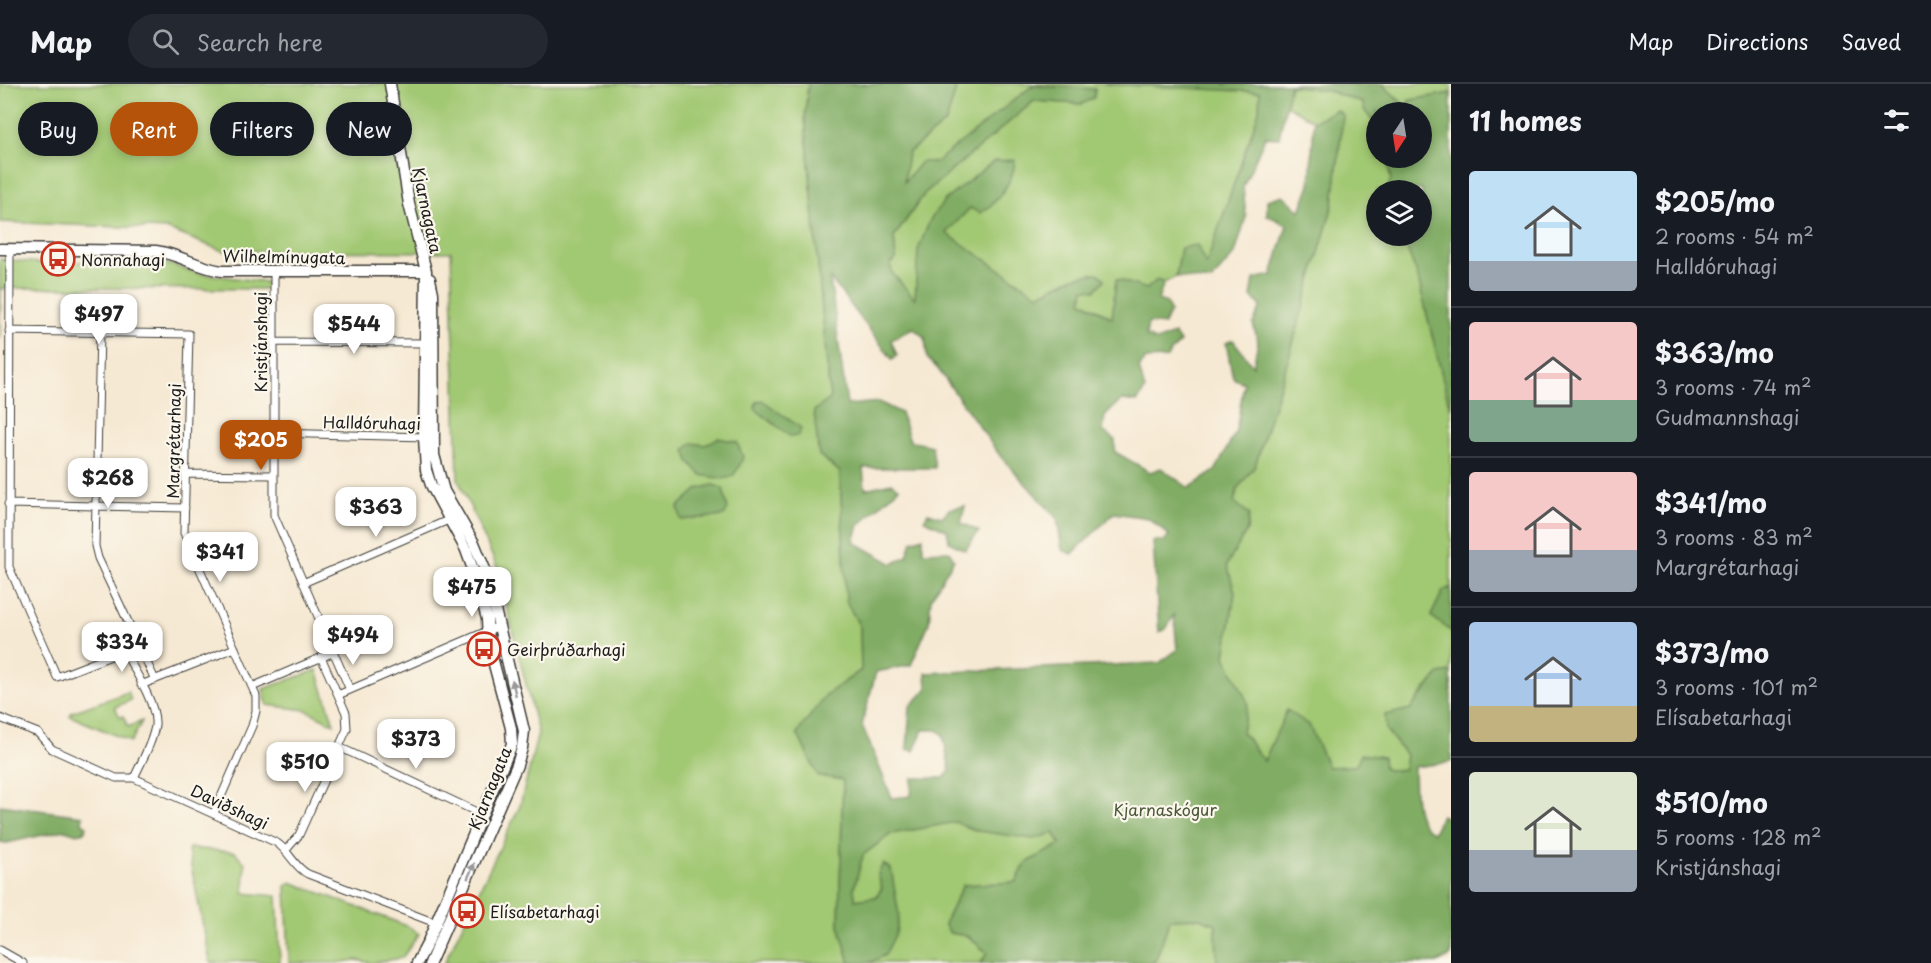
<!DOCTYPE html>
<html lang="en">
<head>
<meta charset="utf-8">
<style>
  :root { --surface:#171b24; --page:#242831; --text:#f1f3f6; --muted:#9ea1a6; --line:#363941; --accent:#b45309 }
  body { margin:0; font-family:"Playpen Sans",sans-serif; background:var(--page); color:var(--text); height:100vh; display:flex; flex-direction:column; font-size:22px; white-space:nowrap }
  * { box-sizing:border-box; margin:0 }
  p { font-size:20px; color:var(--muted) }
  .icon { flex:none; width:33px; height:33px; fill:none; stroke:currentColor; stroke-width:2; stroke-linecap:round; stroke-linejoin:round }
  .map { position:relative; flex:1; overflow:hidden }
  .details { display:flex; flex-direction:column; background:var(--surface); width:480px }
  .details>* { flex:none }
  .guide { position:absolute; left:18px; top:18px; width:570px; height:54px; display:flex; gap:12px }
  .needle { width:39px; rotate:192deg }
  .fabs { position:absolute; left:1366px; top:18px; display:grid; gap:12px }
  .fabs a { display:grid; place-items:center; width:66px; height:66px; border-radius:50%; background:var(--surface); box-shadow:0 3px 9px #0003; font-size:30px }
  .price { position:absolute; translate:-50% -51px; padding:0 14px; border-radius:12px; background:#fff; color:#222; font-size:20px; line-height:39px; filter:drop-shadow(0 2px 3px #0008) }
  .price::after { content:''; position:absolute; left:50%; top:36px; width:18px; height:14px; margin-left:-9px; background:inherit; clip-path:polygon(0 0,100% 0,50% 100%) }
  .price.current { background:var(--accent); color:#fff }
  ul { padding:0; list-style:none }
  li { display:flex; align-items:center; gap:18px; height:150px; padding:0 18px }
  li+li { border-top:2px solid var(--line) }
  li span { display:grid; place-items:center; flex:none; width:168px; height:120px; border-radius:6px; color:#555 }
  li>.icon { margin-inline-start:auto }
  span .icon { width:72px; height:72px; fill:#fffc; stroke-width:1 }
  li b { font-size:26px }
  h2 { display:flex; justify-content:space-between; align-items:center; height:72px; padding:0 18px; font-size:26px }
  .tag { padding:0 21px; border-radius:27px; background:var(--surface); box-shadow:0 3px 9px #0003; font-size:21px; line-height:54px }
  .tag.current { background:var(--accent); color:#fff }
  header { display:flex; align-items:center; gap:36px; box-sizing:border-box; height:84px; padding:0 30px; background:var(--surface); border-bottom:2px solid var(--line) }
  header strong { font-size:28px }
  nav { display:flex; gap:33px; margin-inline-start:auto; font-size:21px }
  .search { width:420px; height:54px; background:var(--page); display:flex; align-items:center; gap:15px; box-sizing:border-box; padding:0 21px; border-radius:33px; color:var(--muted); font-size:22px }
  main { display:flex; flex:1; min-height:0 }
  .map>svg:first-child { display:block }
  .green { fill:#a1c872; stroke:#5e7247; stroke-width:1.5 }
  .forest { fill:#80ac64; stroke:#4e6440; stroke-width:1.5; fill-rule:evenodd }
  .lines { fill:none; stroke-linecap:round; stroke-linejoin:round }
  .street-casing { stroke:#3d3b37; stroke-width:9 }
  .secondary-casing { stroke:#3d3b37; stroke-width:13 }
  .street { stroke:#fff; stroke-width:7 }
  .secondary { stroke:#fff; stroke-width:10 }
  .oneway { fill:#999 }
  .labels { text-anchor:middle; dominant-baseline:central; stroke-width:4.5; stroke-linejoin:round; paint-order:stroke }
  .street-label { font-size:16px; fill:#1c1c1c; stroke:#fbf7ec }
  .poi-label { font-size:16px; fill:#1c1c1c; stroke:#fbf7ec; text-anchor:start }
  .park-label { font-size:16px; fill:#4b583a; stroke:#fbf7ec }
</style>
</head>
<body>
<header>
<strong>Map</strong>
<div class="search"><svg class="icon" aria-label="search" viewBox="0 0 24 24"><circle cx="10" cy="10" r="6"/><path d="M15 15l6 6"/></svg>Search here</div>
<nav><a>Map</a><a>Directions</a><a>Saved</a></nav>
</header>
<main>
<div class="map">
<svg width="1451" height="879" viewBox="0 0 1451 879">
  <rect width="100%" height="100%" fill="#fbf7ec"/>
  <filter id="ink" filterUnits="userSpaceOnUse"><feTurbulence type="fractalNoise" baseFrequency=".0167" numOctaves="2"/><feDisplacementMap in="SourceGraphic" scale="12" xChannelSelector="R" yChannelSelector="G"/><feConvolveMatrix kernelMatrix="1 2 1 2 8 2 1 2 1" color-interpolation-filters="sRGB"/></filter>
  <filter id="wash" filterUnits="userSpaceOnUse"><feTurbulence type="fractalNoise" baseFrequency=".008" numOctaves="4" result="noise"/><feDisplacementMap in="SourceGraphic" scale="24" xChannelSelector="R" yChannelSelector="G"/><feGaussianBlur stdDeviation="1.35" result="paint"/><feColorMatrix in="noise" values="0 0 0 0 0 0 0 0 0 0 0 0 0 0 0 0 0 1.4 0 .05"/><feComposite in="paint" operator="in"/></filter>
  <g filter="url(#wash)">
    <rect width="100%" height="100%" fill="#f6e9d3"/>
    <path class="green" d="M0,0h808l-3,34 25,281 -16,12 5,44 21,17 6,129 14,26 1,43 -35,25 17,85 -4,145 11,38h-406l76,-157 18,-73 -41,-166 -39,-88 -7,-227 -228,-1 -57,-22 -166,-7z
      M948,0h157l155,7 -1,20 -53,155 -9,-20 -16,2 -5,29 -12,6 -7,-3 -44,38 -31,-17 2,-12 -10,-12 -36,18 -93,-62 25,-25h19l-44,-8c-28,38 -27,55 -30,100l-23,-27 -2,-9 6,-5 -2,-22 31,-44 109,-92 48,3 13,-15 -63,-3 -96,77 -33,20 5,-30 38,-31 10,-32z
      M1382,0h69v9l-41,7 2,12h-12l2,-9z
      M1290,1l39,6 34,12 1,7 13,16v32h10l4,22 -4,10h-10v46h25l15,38 34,138v175l-8,4 -12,25 20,15v41c-26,6 -45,45 -57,68l12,15 -2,14 -8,2 -40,-5 -29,1 -18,-42 -22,-14 -23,50 -22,-29 5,-29 -22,-47 10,-64 -9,-27 21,-35 2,-16 -15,-12 4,-14 17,-22 34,-109 44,-153 10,-88 -6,-6 -23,11 -28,-16z
      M0,175l60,6 34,-6 68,3 35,11 69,9 4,7 -269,-1 -1,52z
      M317,586l17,54 -28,-14 -39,-5 -4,-16z
      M128,608l3,8 -16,7 5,10 3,-1 5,11 14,-6 -11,21 -61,-26 2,-4z
      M955,738l23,9 76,2 7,12 -35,18 -10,19 -66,51 18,3 19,17 -6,10h-112l16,-8 6,-86 -8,-5 -5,10 4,14 -6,9 -21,3 -1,-12 9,-33 28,-21z
      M189,764l46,4 10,11 -1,30 33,3 3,67 -35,-2 -33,2 -2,-2 -22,-110z
      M291,798l116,44 12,8 -17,24 -30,5 -16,-3 -19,3h-48l-3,-77z
      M1200,834l16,6 1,39h-65l4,-4 14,-40z"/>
    <path class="forest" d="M808,0h140l8,5 -10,33 -38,31 -4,29 17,-20h15l96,-76 63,3 -1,9 -12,6 -48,-3 -109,92 -31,44 2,22 -6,5 2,9 23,26 3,-49 12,-30 15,-20 49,-39 21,-1c-1,20 -17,43 -35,53l-10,-5 -24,25 92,62 36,-18 24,-4 7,6 -9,11 -12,-1 -2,12 30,17 4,-39 31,10 10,-9 7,3 -6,17 9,3 3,9 -6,13 -16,-2 -2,13 11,5 17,-7 6,8 -14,16 -20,1 -7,9 6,22 -8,12 -15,-2 -17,16 -2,15 12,9v12l35,20 11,-4 28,20 26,-17 21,-40 8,-48 -11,-5 -7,-35 7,-3 20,26 5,-24 -5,-18 8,-18 -10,-9 3,-18 18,-4 15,-50 -20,-10v-15l16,-5 17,16 10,-27 4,-63 23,-11 6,5 -10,89 -44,153 -34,109 -17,22 -4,14 15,12 -2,16 -20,35 8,27 -10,64 23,47 -6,29 22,29 23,-51 22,15 19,42 27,-1 6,-12 22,3 1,12 12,2 8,-2 2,-14 -20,-25 -1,-15 25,-6 29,-35 12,-2v90l-37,5c1,19 -2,56 19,65l9,-17 9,7v134l-14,7h-220l-1,-39 -16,-6 -30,1 -14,40 -4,4h-171l6,-10 -19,-17 -18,-3 -6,-9 19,-39 53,-3 10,-19 35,-19 -7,-11 -20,6 -56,-8 -23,-9 -64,12 -28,21 -9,33 1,12 21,-3 6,-9 -4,-14 5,-10 8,5 8,46 -3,18 -11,22 -16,8h-19l-11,-38 4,-145 -25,-4 -21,-43 29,-38 35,-25 -1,-43 -14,-26 -6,-129 -21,-17 -5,-44 16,-12 -25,-281zM830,194l62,81 5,-3 -6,-16 22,-12 12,10 2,20 11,11 63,88 56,61 5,32 10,4 42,-41 34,5 21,17 -4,6h-12l6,92 7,-4 8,-14 3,35 -18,13 -233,10 1,16 -17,17 -3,43 7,2 9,-21h14l6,5 7,36 -6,7h-32l-1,18 -19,2 -30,-73 14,-53 35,-7 18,-42 2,-25 23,-39 -5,-8 -26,1v-15l-11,4 -5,15 -14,8 -39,-22 5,-17 40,-37 -8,-5 -26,6 -2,-21h72l-3,-22 -22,-5 -9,-28 -22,-11 -32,3z
      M1105,0h277l20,19 -2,9h-23v14l-13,-16 -1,-7 -34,-12 -39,-6 -11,53 -14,-1 -22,50 3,30 -11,37 -24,27 -35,-4 5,-29 16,-3 9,20 53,-154 1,-19z
      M1451,9v319l-34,-138 -15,-38h20v-46h-35l4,-10 -4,-22h35v-46h-10l-3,-12z
      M762,316l39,28 -2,7 -8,2 -36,-28 1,-7z
      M718,354l19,4 6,15c-10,28 -16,22 -42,18l-12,-14 -4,-11 7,-7 13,2z
      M713,401l10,3 5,21 -4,7 -43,4 -3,-13 20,-18z
      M965,422l-4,17 18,8 -14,19 -16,-8 -2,-12 -23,-10 4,-7 14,4 7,-8z
      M1451,503v44l-20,-15 12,-25z
      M0,721l83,11 -1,7 5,3 -3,6 -7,2 -12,-4 -58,13 -7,-1z"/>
  </g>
  <g filter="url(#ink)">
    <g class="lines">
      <g class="street-casing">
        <path id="street" d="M10,165l-1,318 48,110 82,-32 -41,-87 -3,-12 5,-214
          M274,188v243l76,175
          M9,247l180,3 -5,199 72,163v15l-4,15 -38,87
          M274,258l153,1
          M273,349l153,4
          M186,390l87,1
          M8,420l177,4
          M303,499l150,-65
          M139,561l16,35
          M124,567c10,18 33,54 31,74 -2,17 -14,37 -21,53
          M141,601l94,-37
          M252,603l82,-35
          M338,611l161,-69
          M0,634l38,15 14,16 64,29h18l143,65c13,9 17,24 31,31l130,50
          M339,663l144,68
          M286,766l13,-15 48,-106 -1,-16 -25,-56
          M0,866l23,13"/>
      </g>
      <g class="secondary-casing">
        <path id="secondary" d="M390,0l19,120 17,67 -2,166 2,33 5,15 35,65 9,25 12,44 1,23 23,86 1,16 -85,200 -10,19
          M0,165l156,2c23,3 43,17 66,20h204
          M430,195l3,14 1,162 10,36 30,52 12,29 38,159 -2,17 -5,17 -87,198"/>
      </g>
      <use href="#street" class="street"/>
      <use href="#secondary" class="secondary"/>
    </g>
    <defs><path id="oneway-solid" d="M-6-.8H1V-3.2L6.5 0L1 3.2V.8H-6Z" transform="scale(1.5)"/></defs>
    <g class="oneway">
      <use href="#oneway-solid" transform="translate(514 604) rotate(-103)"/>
      <use href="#oneway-solid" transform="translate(471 787) rotate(-66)"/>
    </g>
  </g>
  <defs>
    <g id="bus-ring" transform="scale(1.725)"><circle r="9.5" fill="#fbf7ec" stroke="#c8321e" stroke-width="1.5"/><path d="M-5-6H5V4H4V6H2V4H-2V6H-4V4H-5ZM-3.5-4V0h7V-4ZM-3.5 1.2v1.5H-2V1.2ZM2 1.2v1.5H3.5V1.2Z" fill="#c8321e"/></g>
  </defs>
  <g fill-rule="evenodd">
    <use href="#bus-ring" x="58" y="175"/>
    <use href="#bus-ring" x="484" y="565"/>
    <use href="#bus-ring" x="467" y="827"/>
  </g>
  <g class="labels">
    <g class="street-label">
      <text transform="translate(428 126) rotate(78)">Kjarnagata</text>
      <text transform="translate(284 172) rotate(1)">Wilhelmínugata</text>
      <text transform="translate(260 258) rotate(-90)">Kristjánshagi</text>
      <text transform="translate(372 338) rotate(1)">Halldóruhagi</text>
      <text transform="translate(173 357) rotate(-89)">Margrétarhagi</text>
      <text transform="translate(489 704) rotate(-68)">Kjarnagata</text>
      <text transform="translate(230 722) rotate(25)">Daviðshagi</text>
    </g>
    <g class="poi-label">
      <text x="81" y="175">Nonnahagi</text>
      <text x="507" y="565">Geirþrúðarhagi</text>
      <text x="490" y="827">Elísabetarhagi</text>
    </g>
    <g class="park-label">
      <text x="1165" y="725">Kjarnaskógur</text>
    </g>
  </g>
</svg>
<div class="fabs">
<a><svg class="needle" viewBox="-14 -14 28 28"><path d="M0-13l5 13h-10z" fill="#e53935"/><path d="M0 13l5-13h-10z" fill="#9ea1a6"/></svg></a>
<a><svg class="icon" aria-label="layers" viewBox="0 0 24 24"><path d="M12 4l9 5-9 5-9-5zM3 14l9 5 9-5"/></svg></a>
</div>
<b class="price" style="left:99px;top:261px">$497</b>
<b class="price" style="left:354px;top:271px">$544</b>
<b class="price current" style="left:261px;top:387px">$205</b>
<b class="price" style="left:108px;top:425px">$268</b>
<b class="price" style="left:376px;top:454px">$363</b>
<b class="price" style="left:220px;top:499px">$341</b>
<b class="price" style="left:472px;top:534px">$475</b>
<b class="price" style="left:353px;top:582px">$494</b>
<b class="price" style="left:122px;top:589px">$334</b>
<b class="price" style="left:416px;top:686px">$373</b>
<b class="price" style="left:305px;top:709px">$510</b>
<div class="guide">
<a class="tag">Buy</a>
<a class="tag current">Rent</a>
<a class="tag">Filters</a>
<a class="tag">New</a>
</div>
</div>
<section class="details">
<h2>11 homes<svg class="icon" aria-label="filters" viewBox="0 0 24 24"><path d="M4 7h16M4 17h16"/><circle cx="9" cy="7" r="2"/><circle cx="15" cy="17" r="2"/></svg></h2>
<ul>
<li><span style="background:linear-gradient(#bfe0f5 75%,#9aa5b1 0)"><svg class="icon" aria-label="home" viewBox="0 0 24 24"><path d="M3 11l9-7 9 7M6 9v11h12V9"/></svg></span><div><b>$205/mo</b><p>2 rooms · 54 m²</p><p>Halldóruhagi</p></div></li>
<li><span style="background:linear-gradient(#f6c9c9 65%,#7fa58c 0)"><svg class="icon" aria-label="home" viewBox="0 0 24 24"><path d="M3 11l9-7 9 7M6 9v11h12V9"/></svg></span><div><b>$363/mo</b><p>3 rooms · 74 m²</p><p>Gudmannshagi</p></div></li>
<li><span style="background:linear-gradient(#f6c9c9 65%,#9aa5b1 0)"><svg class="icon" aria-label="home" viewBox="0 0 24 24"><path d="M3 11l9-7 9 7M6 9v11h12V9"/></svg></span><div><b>$341/mo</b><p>3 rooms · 83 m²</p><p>Margrétarhagi</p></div></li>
<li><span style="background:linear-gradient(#a9c7e8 70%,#c2b280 0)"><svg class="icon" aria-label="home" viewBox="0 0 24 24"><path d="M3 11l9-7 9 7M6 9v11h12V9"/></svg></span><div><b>$373/mo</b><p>3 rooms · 101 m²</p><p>Elísabetarhagi</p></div></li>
<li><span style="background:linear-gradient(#dfe7d0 65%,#9aa5b1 0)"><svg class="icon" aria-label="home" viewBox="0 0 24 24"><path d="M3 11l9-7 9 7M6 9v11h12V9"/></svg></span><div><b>$510/mo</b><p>5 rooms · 128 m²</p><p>Kristjánshagi</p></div></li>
</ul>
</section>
</main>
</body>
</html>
